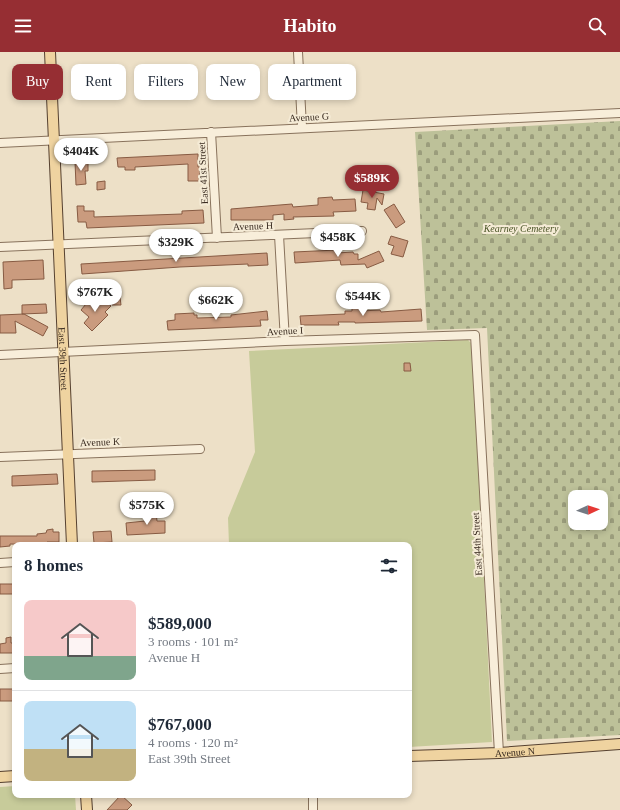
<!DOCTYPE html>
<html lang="en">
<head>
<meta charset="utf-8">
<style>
  :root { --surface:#fff; --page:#f2f2f3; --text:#1f2937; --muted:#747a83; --line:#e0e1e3; --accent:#962e33 }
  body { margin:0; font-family:"Times New Roman",serif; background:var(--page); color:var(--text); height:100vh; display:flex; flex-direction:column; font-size:15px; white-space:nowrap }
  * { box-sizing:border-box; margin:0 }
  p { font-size:13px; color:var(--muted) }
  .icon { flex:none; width:22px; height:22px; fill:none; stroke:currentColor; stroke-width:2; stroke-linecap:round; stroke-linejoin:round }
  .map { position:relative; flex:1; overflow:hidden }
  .panel { position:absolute; left:12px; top:490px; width:400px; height:256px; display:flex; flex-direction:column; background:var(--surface); border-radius:8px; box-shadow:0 2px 6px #0003 }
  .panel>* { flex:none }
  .hud { position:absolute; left:12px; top:12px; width:400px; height:36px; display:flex; gap:8px }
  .needle { width:26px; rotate:87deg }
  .controls { position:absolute; left:568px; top:438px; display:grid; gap:8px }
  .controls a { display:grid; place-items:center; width:40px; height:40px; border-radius:8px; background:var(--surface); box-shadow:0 2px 6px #0003; font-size:20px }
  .price { position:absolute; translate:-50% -34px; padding:0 9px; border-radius:14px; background:#fff; color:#222; font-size:13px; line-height:26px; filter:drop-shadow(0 1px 2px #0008) }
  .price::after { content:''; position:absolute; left:50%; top:24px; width:12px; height:9px; margin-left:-6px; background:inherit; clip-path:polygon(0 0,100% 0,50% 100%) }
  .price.selected { background:var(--accent); color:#fff }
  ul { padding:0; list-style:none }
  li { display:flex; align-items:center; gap:12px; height:100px; padding:0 12px }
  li+li { border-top:1px solid var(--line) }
  li span { display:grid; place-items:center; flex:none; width:112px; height:80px; border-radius:8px; color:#555 }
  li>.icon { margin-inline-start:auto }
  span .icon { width:48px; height:48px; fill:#fffc; stroke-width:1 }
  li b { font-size:17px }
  h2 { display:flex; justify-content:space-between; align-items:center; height:48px; padding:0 12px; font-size:17px }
  .pill { padding:0 14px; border-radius:8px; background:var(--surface); box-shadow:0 2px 6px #0003; font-size:14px; line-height:36px }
  .pill.selected { background:var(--accent); color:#fff }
  header { display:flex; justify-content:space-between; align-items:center; height:52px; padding:0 12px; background:var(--accent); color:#fff; font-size:18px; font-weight:600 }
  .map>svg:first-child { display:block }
  .cemetery { fill:url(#cemetery-stones); fill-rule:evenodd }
  .park { fill:#c7cb9a }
  .building { fill:#ca9b7e; stroke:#875b43 }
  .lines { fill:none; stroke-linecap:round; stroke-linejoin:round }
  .minor-casing { stroke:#88725c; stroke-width:10 }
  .major-casing { stroke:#564130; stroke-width:12 }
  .minor { stroke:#f8eeda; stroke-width:8 }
  .major { stroke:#efd3a0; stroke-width:10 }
  .labels { text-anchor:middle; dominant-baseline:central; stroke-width:4; stroke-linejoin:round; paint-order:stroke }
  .street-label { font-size:10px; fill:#392b20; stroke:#f5ebd6 }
  .park-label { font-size:10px; font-style:italic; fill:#4b5527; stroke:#f5ebd6 }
</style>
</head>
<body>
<header><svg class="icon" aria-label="menu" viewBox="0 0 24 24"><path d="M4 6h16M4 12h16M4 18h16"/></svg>Habito<svg class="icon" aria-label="search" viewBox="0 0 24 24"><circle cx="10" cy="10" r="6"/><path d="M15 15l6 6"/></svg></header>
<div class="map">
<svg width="620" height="758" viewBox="0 0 620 758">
  <defs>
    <pattern id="cemetery-stones" width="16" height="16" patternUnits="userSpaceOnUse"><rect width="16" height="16" fill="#bdc199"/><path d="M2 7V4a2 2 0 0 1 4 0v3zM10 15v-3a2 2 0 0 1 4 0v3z" fill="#9b9d7c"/></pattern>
  </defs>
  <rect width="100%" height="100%" fill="#ede0c7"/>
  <path class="cemetery" d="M620,69v614l-113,6 -20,-413 -60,2 -12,-198zM575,445h26v26h-26z"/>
  <path class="park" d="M468,288l4,4 1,8 19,390 -83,5v-202h-180l-1,-27 27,-66 -6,-101z
    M15,734v9h60l1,15h-76v-23z"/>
  <path class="building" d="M198,102v13h2l-1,14h-11v-17l-53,3v3h-10v-3h-7l-1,-9z
    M88,109v10h-3l1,13 -10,1 -1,-23z
    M105,129v8l-8,1v-8z
    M363,138l21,4 -2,11 -5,-7 -2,12 -8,-1 1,-6 -7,-1z
    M332,145l1,3 22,-1 1,12 -23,1 1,4 -41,1 1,2 -10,1v-6l-11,1v5h-42v-11l61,-5 1,3 25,-2v-7z
    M394,152l11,18 -9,6 -12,-18z
    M77,154h7v5h10v6l88,-3v-3l21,-1 1,13 -117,5 -1,-6h-8z
    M391,184l17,5 -5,16 -12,-3 3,-8 -6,-2z
    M337,198v3l16,-1 1,2h4v6l21,-9 5,10 -17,7 -2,-4 -24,1 -1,-5 -45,3 -1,-11z
    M267,201l1,12 -20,1v-2l-68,3 -98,7 -1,-10z
    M43,208l1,19 -32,1v8l-8,1 -1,-27z
    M120,245l1,8h-9v-7z
    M91,246l6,6 5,-6 9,8 -6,6 3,3 -16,16 -8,-8 5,-6 -8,-7z
    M352,250h8l1,9 19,-1 1,2 40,-3 1,12 -67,2v-1h-17l1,3h-38l-1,-9 45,-2v-3h7z
    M46,252l1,9 -25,1v-9z
    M267,259l1,9h-8l1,6 -93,4 -1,-9 8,-1v-6l19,-1v2h3v3l34,-1v-2z
    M24,262l24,13 -5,9 -28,-15 1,12h-16v-18z
    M404,311h6l1,8h-7z
    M155,418v10l-63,2v-11z
    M57,422l1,10 -46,2v-10z
    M156,460l1,9h8v12l-38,2 -1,-12 19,-2v-8z
    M53,477v3h6v10h-12v3l-37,-1v2l-10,1v-11h37v-2l9,-1 1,-3z
    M111,479l1,11 -18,1 -1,-11z
    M0,532h15v10h-15z
    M11,585v6h4v10h-15v-9l6,-1v-5z
    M0,637h15v12h-15z
    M121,743l11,10 -5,5h-20z"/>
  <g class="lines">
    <g class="minor-casing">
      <path id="minor" d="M298,0l4,75
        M211,80l6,106
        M0,91l620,-30
        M279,183l6,106
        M0,195l362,-16
        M0,303l285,-14 190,-6 24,418
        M0,405l200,-8
        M0,511l15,-1
        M0,617l15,-1
        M313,743v15"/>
    </g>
    <g class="major-casing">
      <g id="major">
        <path id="s1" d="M50,0l22,493"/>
        <path id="s2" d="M409,704l90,-3 121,-9"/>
        <path d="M0,725l15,-1"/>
        <path d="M86,743l1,15"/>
      </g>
    </g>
    <use href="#minor" class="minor"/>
    <use href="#major" class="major"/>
  </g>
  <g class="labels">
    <g class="street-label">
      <text transform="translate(309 65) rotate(-3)">Avenue G</text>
      <text transform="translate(203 121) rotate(-93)">East 41st Street</text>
      <text transform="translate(253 174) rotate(-2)">Avenue H</text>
      <text transform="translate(285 279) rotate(-3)">Avenue I</text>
      <text stroke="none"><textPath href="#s1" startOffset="307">East 39th Street</textPath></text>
      <text transform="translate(100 390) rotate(-2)">Avenue K</text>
      <text transform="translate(477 492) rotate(-93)">East 44th Street</text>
      <text stroke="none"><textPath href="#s2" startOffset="106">Avenue N</textPath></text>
    </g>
    <g class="park-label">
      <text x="521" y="176">Kearney Cemetery</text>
    </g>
  </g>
</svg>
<div class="controls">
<a><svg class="needle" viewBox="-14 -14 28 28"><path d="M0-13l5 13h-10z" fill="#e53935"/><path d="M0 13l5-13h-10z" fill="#747a83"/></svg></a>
</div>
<b class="price" style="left:81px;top:120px">$404K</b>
<b class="price selected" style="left:372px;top:147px">$589K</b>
<b class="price" style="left:338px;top:206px">$458K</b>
<b class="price" style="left:176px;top:211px">$329K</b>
<b class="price" style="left:95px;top:261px">$767K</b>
<b class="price" style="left:363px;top:265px">$544K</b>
<b class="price" style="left:216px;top:269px">$662K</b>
<b class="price" style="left:147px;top:474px">$575K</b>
<div class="hud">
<a class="pill selected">Buy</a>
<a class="pill">Rent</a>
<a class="pill">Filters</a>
<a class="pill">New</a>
<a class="pill">Apartment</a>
</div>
<section class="panel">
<h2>8 homes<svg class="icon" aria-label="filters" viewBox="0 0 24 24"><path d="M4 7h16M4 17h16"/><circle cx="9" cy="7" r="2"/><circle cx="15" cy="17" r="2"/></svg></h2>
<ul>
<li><span style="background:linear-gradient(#f6c9c9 70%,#7fa58c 0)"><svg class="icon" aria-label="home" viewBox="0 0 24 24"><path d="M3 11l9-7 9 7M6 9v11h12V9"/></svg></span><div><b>$589,000</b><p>3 rooms · 101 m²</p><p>Avenue H</p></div></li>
<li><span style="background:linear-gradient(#bfe0f5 60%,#c2b280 0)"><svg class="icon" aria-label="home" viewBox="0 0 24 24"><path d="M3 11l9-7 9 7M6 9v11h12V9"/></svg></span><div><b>$767,000</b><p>4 rooms · 120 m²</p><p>East 39th Street</p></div></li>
</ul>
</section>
</div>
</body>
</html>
